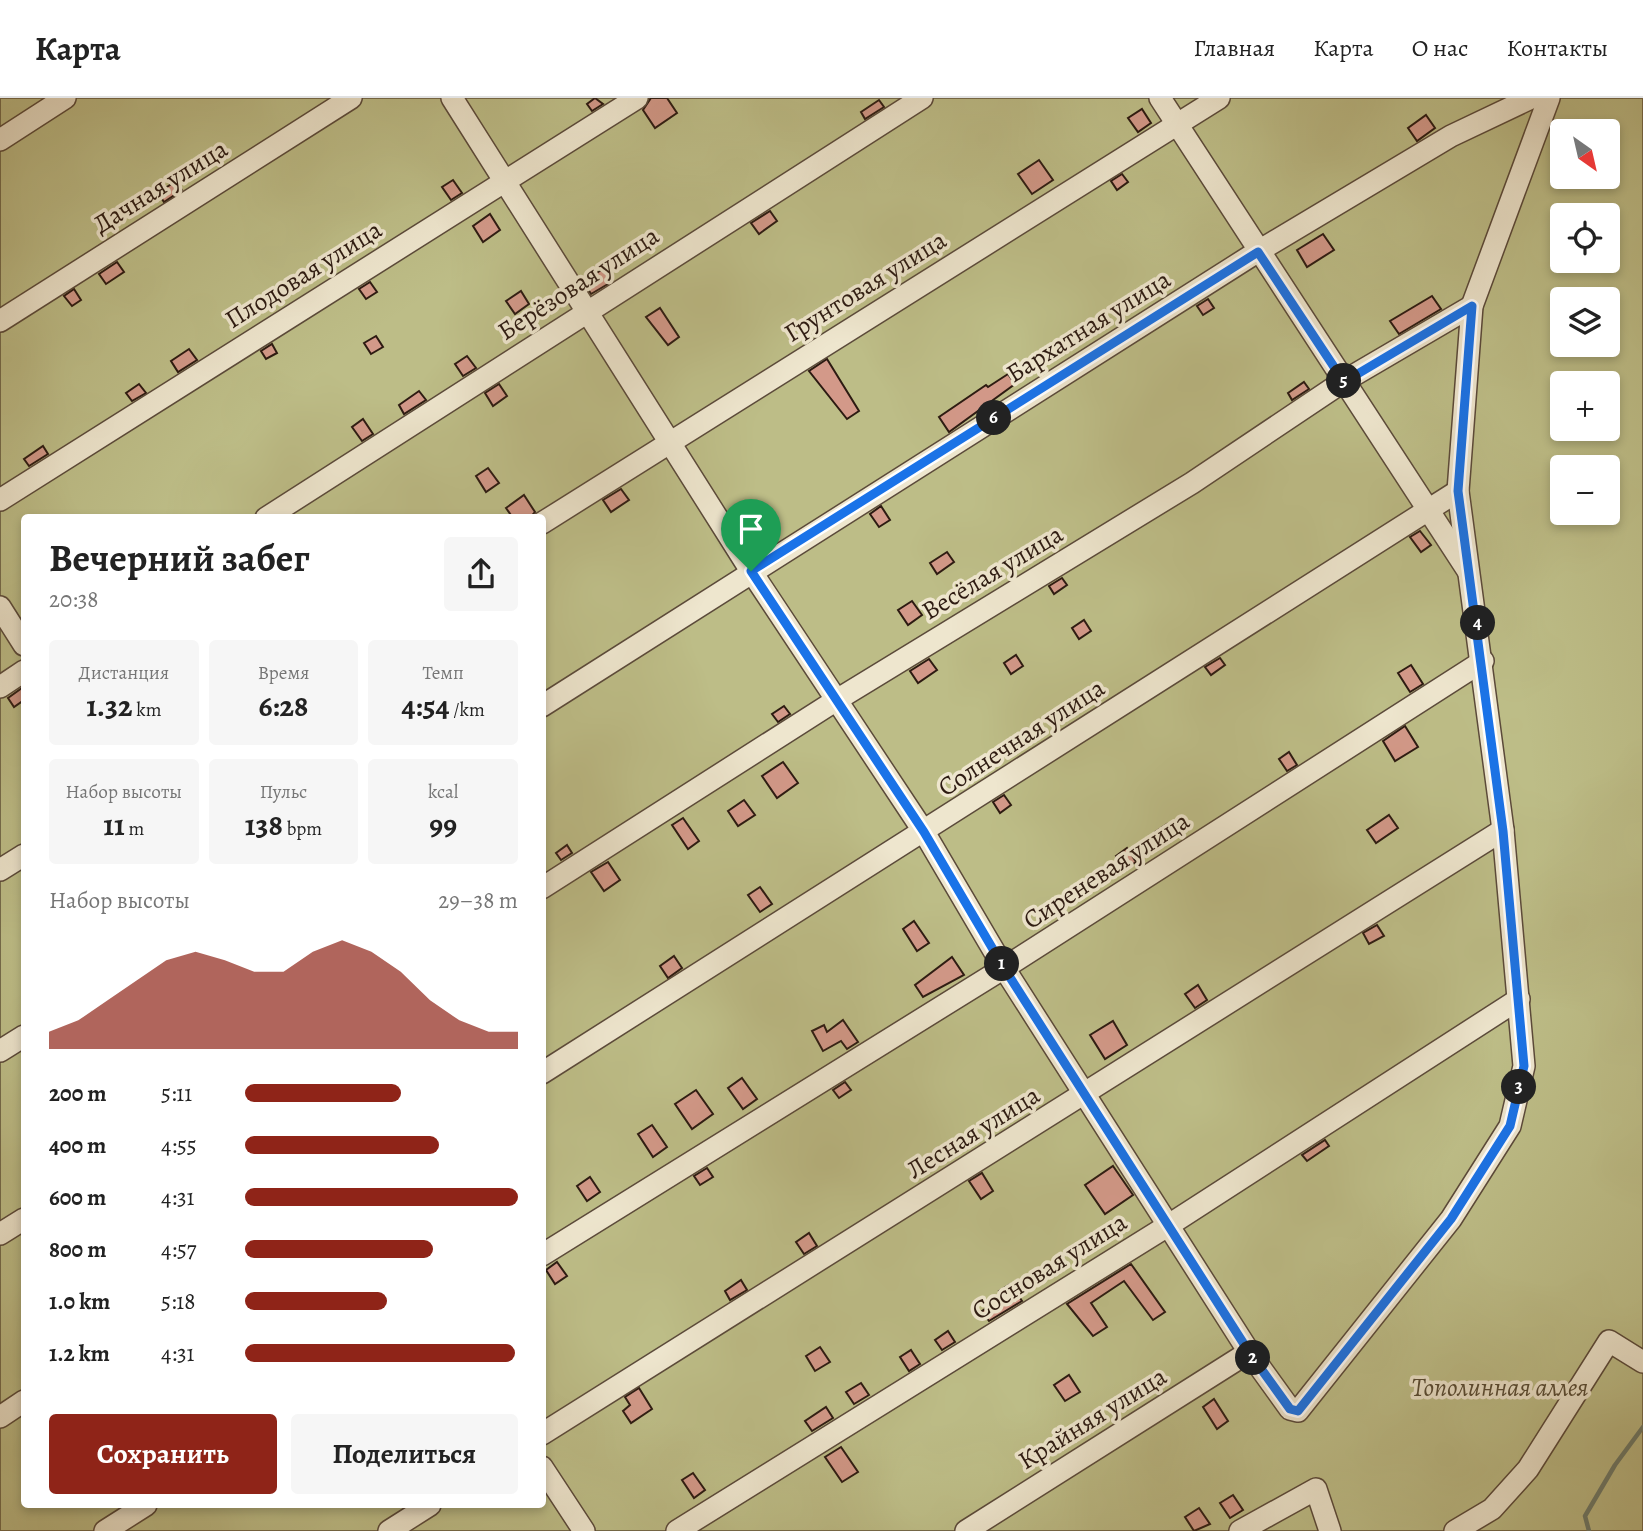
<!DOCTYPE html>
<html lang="ru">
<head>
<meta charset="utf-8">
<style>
  body { margin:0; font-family:Alegreya,serif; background:#f6f6f6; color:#222; height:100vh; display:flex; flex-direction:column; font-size:26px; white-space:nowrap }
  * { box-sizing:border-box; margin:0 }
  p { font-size:23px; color:#767676 }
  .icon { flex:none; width:38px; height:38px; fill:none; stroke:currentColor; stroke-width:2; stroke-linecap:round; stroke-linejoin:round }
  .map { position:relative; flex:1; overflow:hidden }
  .details { position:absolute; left:21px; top:416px; width:525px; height:994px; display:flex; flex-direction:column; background:#fff; border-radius:7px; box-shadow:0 4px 10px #0003 }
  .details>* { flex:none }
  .needle { width:46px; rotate:146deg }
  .controls { position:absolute; left:1550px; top:21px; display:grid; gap:14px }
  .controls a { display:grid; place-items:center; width:70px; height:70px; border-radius:7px; background:#fff; box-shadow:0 4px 10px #0003; font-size:35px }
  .pin { position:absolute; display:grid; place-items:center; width:60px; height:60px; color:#fff; margin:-72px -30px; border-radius:50% 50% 50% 0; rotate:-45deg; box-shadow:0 0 7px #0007 }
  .pin .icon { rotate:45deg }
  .km { position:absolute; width:35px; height:35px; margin:-18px; border-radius:50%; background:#222; color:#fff; font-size:19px; line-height:35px; text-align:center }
  .round { display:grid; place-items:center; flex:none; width:74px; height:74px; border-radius:7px; background:#f6f6f6 }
  .head { display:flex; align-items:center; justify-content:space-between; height:119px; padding:0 28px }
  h1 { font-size:38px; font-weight:700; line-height:52px }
  .metrics { display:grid; grid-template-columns:repeat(3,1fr); gap:10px; height:119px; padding:7px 28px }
  .metrics div { display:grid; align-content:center; border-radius:7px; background:#f6f6f6; text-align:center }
  .metrics b { font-size:30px; font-weight:700 }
  .metrics small { font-size:19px; font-weight:400 }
  .metrics p { font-size:19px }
  .chart { height:196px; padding:14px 28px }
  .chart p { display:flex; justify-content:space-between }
  .chart svg { width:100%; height:126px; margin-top:7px; fill:#8f2418; opacity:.7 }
  .action { display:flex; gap:14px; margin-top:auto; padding:14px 28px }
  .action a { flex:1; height:80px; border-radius:7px; background:#8f2418; color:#fff; font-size:28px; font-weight:700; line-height:80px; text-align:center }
  .action a+a { background:#f6f6f6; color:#222 }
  ul { padding:0 28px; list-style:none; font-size:23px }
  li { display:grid; grid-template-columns:112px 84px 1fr; align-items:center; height:52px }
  li i { height:18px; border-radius:9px; background:#8f2418 }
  header { display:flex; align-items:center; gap:42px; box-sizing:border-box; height:98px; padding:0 35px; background:#fff; border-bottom:2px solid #e0e0e0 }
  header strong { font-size:33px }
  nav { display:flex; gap:38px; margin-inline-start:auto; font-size:24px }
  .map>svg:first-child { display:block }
  .green { fill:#bdbd87; stroke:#756c4c; stroke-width:2; fill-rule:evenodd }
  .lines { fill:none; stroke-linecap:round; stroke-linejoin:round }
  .stream { stroke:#6d7b6b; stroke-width:4.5 }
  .building { fill:#d39989; stroke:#2d1b12; stroke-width:2 }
  .minor-casing { stroke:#5b4a3a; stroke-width:24 }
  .minor { stroke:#eee6ce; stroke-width:21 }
  .route-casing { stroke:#fff; stroke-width:14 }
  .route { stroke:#1a73e8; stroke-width:9 }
  .labels { text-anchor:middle; stroke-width:7; stroke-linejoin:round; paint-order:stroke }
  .street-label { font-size:26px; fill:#2d1b12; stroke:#eee6ce }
  .park-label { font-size:26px; font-style:italic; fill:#584c35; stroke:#eee6ce }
</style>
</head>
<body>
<header>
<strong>Карта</strong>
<nav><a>Главная</a><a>Карта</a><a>О нас</a><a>Контакты</a></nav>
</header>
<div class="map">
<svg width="1643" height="1433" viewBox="0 0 1643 1433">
  <rect width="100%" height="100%" fill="#e5d9b3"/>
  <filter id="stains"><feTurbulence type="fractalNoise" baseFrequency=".00286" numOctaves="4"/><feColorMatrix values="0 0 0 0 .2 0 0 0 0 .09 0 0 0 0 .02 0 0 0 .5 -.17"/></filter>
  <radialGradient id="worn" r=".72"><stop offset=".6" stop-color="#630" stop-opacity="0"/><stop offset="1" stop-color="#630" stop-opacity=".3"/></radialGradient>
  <path class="green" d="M0,0H1643V1433H0ZM1563,33H1608V79H1563ZM1563,117H1608V163H1563ZM1563,201H1608V247H1563ZM1563,285H1608V331H1563ZM1563,369H1608V415H1563ZM24,420H542V1407H24Z"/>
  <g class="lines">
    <polyline class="stream" points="1589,1433 1585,1418 1615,1367 1643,1329"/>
  </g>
  <g class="building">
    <polygon points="595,0 603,6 592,13 587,6"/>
    <polygon points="651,0 667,0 677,15 655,30 643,12"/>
    <polygon points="879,2 884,9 865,21 861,14"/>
    <polygon points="1142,11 1151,25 1138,34 1128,20"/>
    <polygon points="1426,17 1435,30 1417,43 1408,30"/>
    <polygon points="1039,62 1053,82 1032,96 1018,76"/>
    <polygon points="1122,76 1128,84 1117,92 1111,83"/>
    <polygon points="453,82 462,95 451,102 442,89"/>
    <polygon points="176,83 182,92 164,104 158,95"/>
    <polygon points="770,113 777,123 759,136 751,125"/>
    <polygon points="490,116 500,132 483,144 473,128"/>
    <polygon points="1323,136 1334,152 1307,169 1297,152"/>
    <polygon points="117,164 124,174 106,186 99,176"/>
    <polygon points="604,170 613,183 591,196 584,184"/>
    <polygon points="370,184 377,194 366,201 359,191"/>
    <polygon points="74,191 81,202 72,208 64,198"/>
    <polygon points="521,193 529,206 515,216 506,203"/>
    <polygon points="1432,198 1441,211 1399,236 1390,223"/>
    <polygon points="1208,201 1214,210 1203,217 1197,208"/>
    <polygon points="660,210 679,239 668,247 646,219"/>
    <polygon points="376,238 383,249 371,256 364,245"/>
    <polygon points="272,246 277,255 266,261 261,253"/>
    <polygon points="189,251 197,262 178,274 171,263"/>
    <polygon points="467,258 476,270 463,278 455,266"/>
    <polygon points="827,261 859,313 847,321 809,273"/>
    <polygon points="1008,276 1015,286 949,334 939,319 986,287 988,289"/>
    <polygon points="1304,284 1309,291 1292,302 1288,295"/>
    <polygon points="139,286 146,295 132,303 126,295"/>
    <polygon points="499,286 507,298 493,308 485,295"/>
    <polygon points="419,293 426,302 404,316 399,307"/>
    <polygon points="363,321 373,336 362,343 352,329"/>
    <polygon points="43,348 48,356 29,368 24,361"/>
    <polygon points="488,370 499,385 486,394 476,378"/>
    <polygon points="621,391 629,402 611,414 603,402"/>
    <polygon points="524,397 535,414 530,420 513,420 506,410"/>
    <polygon points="881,408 890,422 879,429 870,416"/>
    <polygon points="1420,433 1431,447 1421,454 1410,439"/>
    <polygon points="947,454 954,464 937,476 930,465"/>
    <polygon points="1062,480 1067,487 1054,496 1049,488"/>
    <polygon points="912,503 922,517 908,527 898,512"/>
    <polygon points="1084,522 1091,533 1079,541 1072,530"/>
    <polygon points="1016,557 1023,568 1011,576 1004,565"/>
    <polygon points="1220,560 1225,567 1211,577 1205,569"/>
    <polygon points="929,561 937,572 918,585 910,573"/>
    <polygon points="1411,567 1423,586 1410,594 1398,575"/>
    <polygon points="22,590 24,602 14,609 8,600"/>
    <polygon points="784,608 790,616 778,624 772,616"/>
    <polygon points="1405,628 1418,649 1395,663 1383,643"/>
    <polygon points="1289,654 1297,667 1287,673 1279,661"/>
    <polygon points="783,664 798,685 777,700 762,678"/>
    <polygon points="1004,697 1011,707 1000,715 993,704"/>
    <polygon points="744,702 755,717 738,728 728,713"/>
    <polygon points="1389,717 1398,730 1376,745 1367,732"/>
    <polygon points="683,720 699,743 688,751 672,727"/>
    <polygon points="1167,726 1175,739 1163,747 1155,734"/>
    <polygon points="567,747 572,755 561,762 556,755"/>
    <polygon points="1127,750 1136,764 1125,771 1116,758"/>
    <polygon points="608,764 620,782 604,793 591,774"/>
    <polygon points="760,789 772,806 760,814 748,797"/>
    <polygon points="914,823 929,845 917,853 903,831"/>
    <polygon points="1377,827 1384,838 1369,846 1363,835"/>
    <polygon points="674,858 682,870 668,880 660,868"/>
    <polygon points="952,859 964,877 923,899 915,887"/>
    <polygon points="1198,887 1207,902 1195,910 1185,896"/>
    <polygon points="843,922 858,944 847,951 841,943 823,953 812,933 824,927 827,934"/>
    <polygon points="1113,923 1127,947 1105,961 1090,937"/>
    <polygon points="742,980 757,1001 743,1011 728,990"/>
    <polygon points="845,984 851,992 839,1000 833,992"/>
    <polygon points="696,992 713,1016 692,1031 675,1006"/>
    <polygon points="652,1027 667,1049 653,1059 638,1036"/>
    <polygon points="1325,1042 1329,1048 1307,1063 1302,1057"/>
    <polygon points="1113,1068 1133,1097 1105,1116 1085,1087"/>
    <polygon points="707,1070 713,1079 700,1087 694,1078"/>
    <polygon points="982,1075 993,1093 981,1101 969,1083"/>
    <polygon points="590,1079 600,1094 587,1103 577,1088"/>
    <polygon points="809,1135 817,1148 804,1156 796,1144"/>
    <polygon points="557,1164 567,1178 555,1186 546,1172"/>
    <polygon points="1131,1166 1165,1214 1153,1222 1124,1183 1091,1205 1107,1229 1093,1238 1067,1206"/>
    <polygon points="741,1182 747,1192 730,1202 725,1193"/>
    <polygon points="1010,1186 1022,1203 989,1223 982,1213 998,1202 1002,1198 999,1193"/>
    <polygon points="948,1233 955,1244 942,1252 935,1242"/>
    <polygon points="820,1249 830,1264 815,1273 806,1258"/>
    <polygon points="911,1252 920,1266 909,1273 900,1259"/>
    <polygon points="1069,1277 1080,1294 1065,1303 1054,1287"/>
    <polygon points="861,1285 869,1297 854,1306 846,1294"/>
    <polygon points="639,1290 652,1311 631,1325 623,1313 630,1307 625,1299"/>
    <polygon points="1214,1301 1228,1323 1217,1331 1203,1309"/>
    <polygon points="826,1309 833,1320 812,1333 805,1323"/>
    <polygon points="841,1349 858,1374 842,1384 825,1359"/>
    <polygon points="693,1375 705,1392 694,1400 682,1382"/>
    <polygon points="1233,1397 1243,1412 1230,1420 1220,1405"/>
    <polygon points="1199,1410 1210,1426 1194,1433 1185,1419"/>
  </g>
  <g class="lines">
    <defs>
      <g id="minor">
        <polyline points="452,0 751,473 924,734 1004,870 1249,1254 1290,1311 1298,1313 1451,1121 1510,1028 1524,968 1503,732 1458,393 1472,208 1549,0"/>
        <polyline points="1160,0 1468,473"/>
        <polyline points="0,42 65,0"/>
        <polyline points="0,223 351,0"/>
        <polyline points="0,402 637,0"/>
        <polyline points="266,420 922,0"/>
        <polyline points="542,425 1219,0"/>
        <polyline points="0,509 24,547"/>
        <polyline points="0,589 24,573"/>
        <polyline points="542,608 1257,154 1451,38 1531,0"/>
        <polyline points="0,772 24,757"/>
        <polyline points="542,790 835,603 1192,385 1344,283 1472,208"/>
        <polyline points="0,953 24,938"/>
        <polyline points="542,975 1458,393"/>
        <polyline points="0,1136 24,1121"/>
        <polyline points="542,1157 1004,870 1483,563"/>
        <polyline points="0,1319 24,1303"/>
        <polyline points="542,1336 1503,732"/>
        <polyline points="542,1369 584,1433"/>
        <polyline points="105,1433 146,1407"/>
        <polyline points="389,1433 430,1407"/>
        <polyline points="677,1433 1169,1127 1519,901"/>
        <polyline points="966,1433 1249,1254"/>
        <polyline points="1240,1433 1316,1391 1330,1433"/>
        <polyline points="1455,1433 1492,1411 1528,1371 1609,1243 1643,1264"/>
      </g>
    </defs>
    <use href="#minor" class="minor-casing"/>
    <use href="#minor" class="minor"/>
  </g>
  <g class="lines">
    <defs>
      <polygon id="route" points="1258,154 1344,284 1472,208 1458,393 1503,733 1524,968 1510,1028 1451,1121 1298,1313 1290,1311 1249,1254 1004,870 924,734 751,473"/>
    </defs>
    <use href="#route" class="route-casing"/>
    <use href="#route" class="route"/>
  </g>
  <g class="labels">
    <g class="street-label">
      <text transform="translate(160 88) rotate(-32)" y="9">Дачная улица</text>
      <text transform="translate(303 176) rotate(-32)" y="9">Плодовая улица</text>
      <text transform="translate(578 185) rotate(-33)" y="9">Берёзовая улица</text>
      <text transform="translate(865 188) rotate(-32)" y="9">Грунтовая улица</text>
      <text transform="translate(1088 228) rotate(-32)" y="9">Бархатная улица</text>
      <text transform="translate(992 474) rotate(-31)" y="9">Весёлая улица</text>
      <text transform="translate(1021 639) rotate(-33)" y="9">Солнечная улица</text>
      <text transform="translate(1106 772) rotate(-33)" y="9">Сиреневая улица</text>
      <text transform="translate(973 1034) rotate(-32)" y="9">Лесная улица</text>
      <text transform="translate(1049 1168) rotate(-32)" y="9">Сосновая улица</text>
      <text transform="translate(1092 1320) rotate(-32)" y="9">Крайняя улица</text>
    </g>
    <g class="park-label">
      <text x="1500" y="1298">Тополинная аллея</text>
    </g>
  </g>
  <rect width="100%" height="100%" filter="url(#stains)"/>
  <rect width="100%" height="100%" fill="url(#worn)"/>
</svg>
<div class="controls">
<a><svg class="needle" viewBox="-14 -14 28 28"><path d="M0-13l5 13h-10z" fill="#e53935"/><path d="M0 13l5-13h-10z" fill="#767676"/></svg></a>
<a><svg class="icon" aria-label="locate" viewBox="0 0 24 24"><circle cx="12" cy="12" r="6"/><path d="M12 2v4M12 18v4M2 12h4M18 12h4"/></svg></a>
<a><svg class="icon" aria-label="layers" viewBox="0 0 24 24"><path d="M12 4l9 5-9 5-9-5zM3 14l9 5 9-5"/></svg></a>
<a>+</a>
<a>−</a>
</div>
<div class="pin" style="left:751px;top:473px;background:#1e9e55"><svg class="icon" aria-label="arrive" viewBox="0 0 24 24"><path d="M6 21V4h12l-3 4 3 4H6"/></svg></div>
<b class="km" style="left:1002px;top:866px">1</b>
<b class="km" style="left:1253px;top:1260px">2</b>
<b class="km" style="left:1519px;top:989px">3</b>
<b class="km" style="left:1478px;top:525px">4</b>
<b class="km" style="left:1344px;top:283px">5</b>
<b class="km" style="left:994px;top:320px">6</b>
<section class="details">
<div class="head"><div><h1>Вечерний забег</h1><p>20:38</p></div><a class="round"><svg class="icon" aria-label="share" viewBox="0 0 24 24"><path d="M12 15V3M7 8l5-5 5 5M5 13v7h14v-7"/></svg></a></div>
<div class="metrics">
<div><p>Дистанция</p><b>1.32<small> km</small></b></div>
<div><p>Время</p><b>6:28</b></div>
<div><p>Темп</p><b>4:54<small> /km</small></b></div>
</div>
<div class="metrics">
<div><p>Набор высоты</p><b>11<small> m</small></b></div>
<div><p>Пульс</p><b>138<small> bpm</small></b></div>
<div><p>kcal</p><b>99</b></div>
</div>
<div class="chart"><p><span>Набор высоты</span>29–38 m</p>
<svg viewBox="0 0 160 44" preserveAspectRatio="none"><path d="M0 44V38L10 34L20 27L30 20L40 13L50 10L60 13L70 17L80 17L90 10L100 6L110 10L120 17L130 27L140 34L150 38L160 38V44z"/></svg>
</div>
<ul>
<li><b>200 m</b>5:11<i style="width:57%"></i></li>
<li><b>400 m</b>4:55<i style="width:71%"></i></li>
<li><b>600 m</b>4:31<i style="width:100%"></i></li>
<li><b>800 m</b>4:57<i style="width:69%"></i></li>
<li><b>1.0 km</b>5:18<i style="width:52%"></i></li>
<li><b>1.2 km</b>4:31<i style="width:99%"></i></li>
</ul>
<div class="action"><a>Сохранить</a><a>Поделиться</a></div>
</section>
</div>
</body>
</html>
